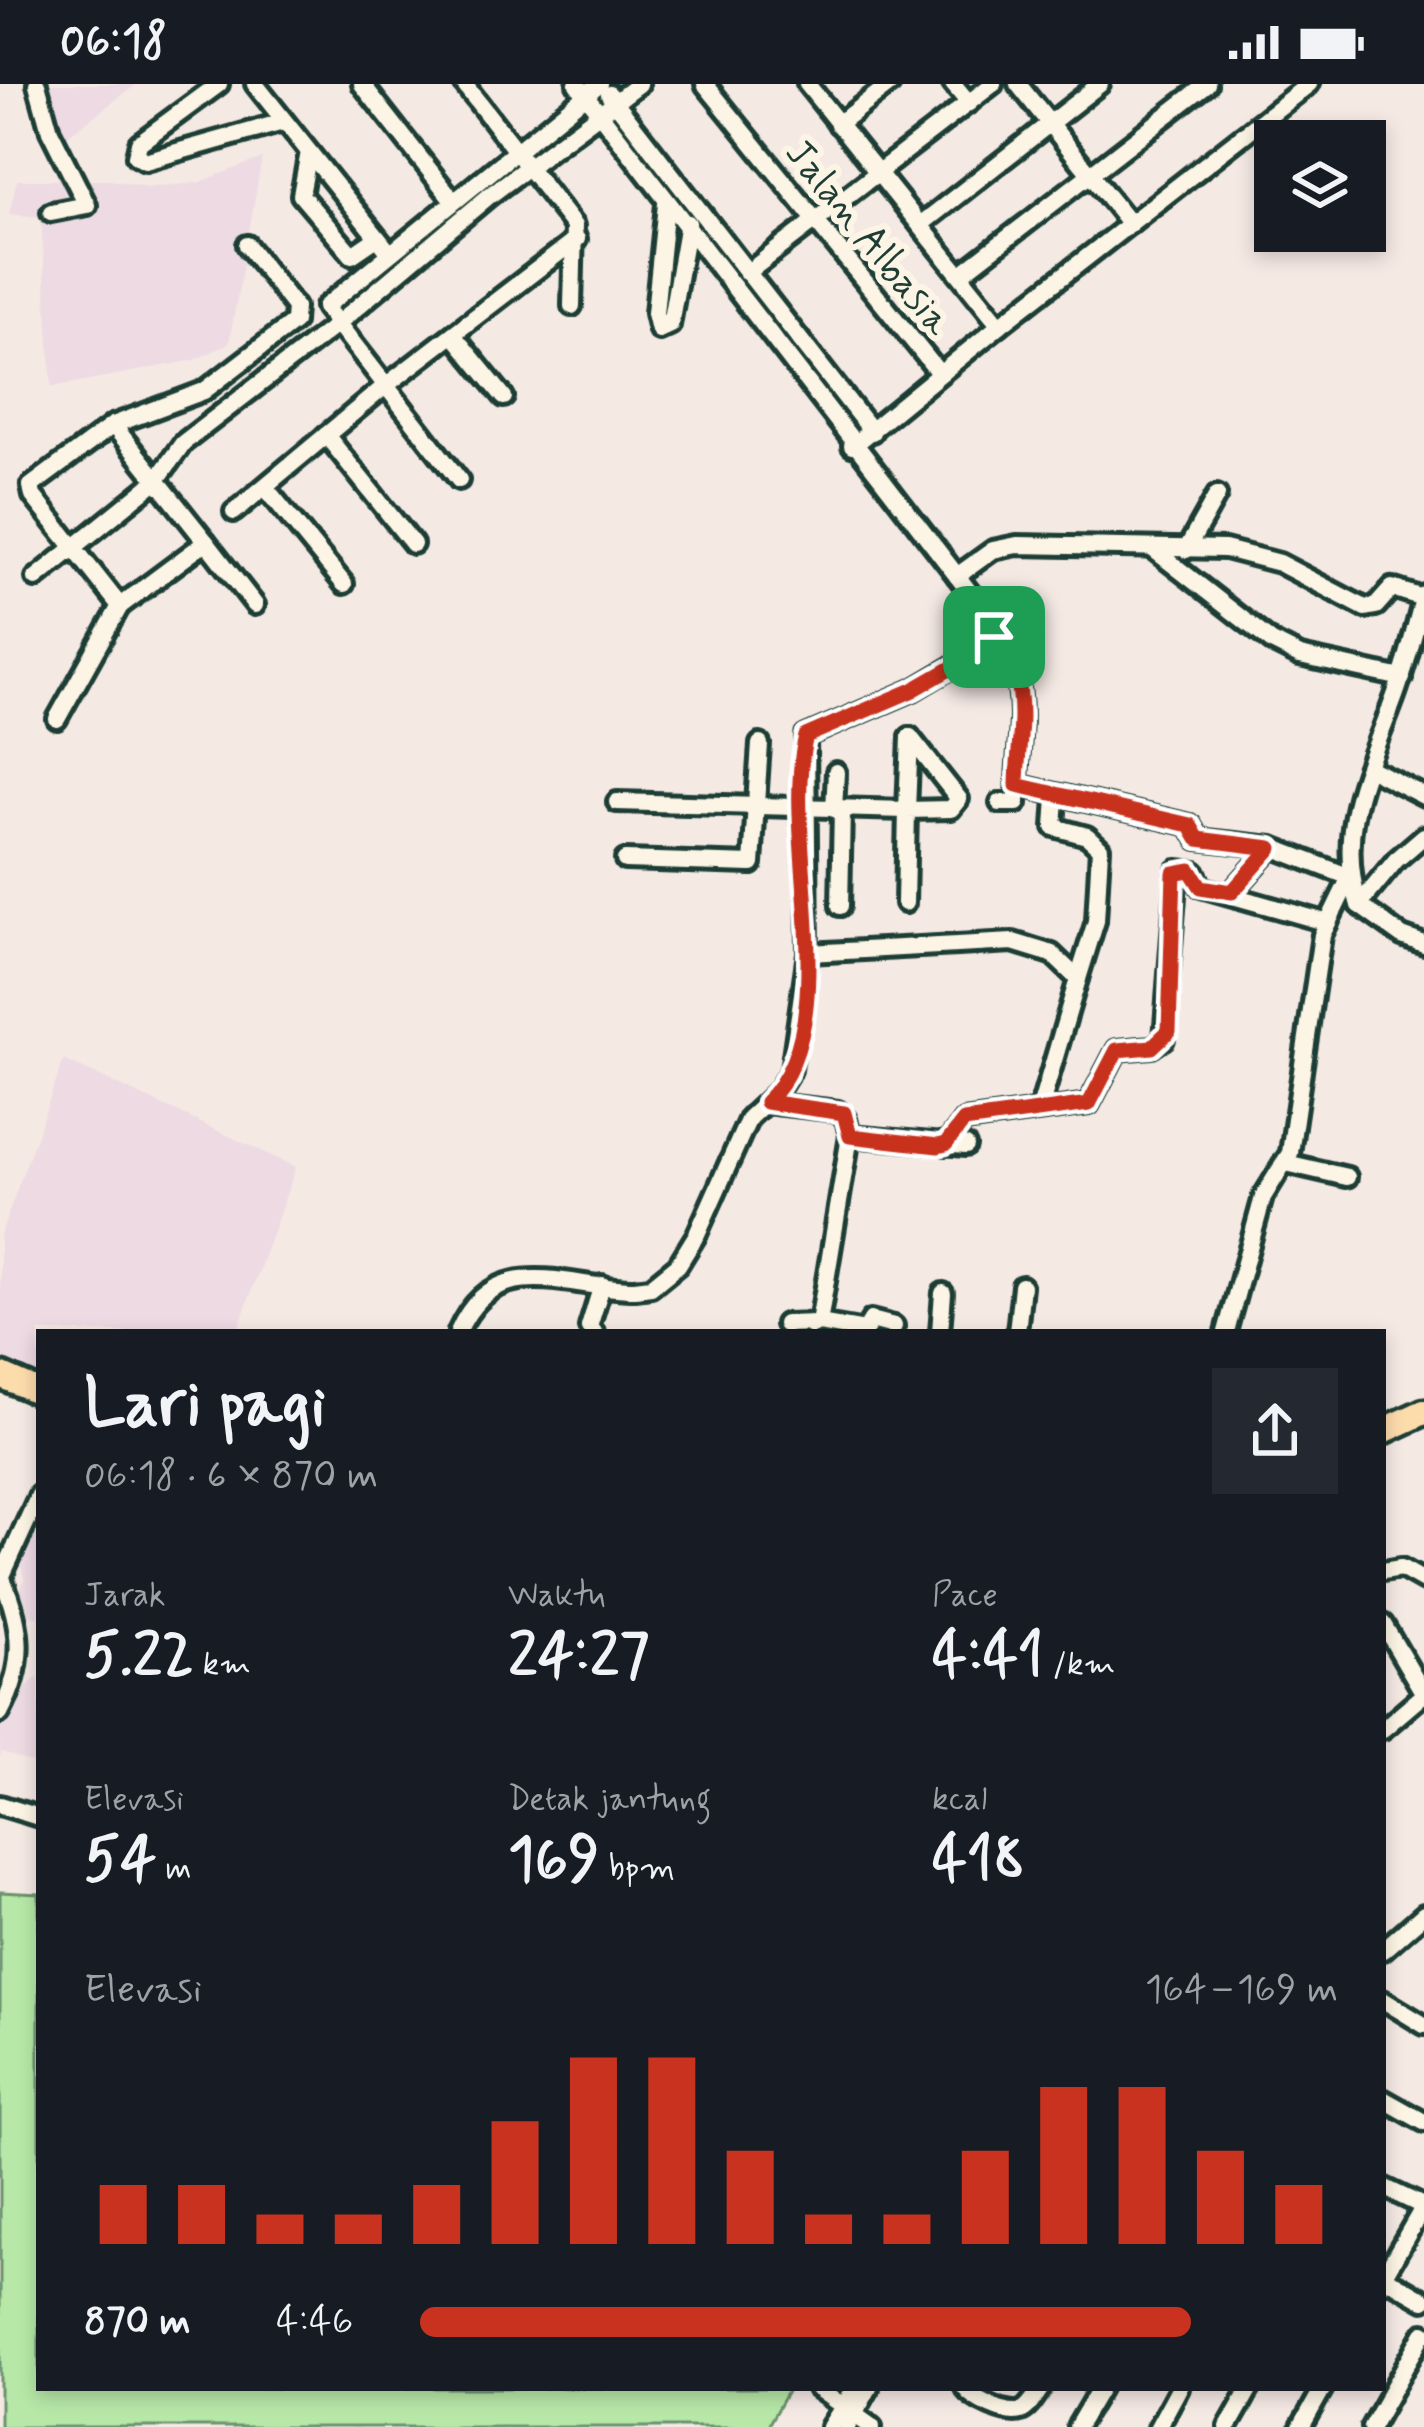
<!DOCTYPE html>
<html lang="id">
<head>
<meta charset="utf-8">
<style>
  body { margin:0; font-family:Mynerve,sans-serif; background:#242831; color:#f1f3f6; height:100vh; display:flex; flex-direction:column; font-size:45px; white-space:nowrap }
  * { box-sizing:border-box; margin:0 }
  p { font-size:39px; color:#9ea1a6 }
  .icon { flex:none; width:66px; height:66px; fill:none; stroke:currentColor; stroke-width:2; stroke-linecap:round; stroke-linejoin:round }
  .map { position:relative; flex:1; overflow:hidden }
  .panel { position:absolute; left:36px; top:1245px; width:1350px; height:1062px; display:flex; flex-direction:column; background:#171b24; border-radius:0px; box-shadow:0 6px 18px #0003 }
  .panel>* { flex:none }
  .fabs { position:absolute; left:1254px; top:36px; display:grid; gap:24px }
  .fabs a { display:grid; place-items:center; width:132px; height:132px; border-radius:0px; background:#171b24; box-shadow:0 6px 18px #0003; font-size:60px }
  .pin { position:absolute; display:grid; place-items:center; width:102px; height:102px; color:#fff; margin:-51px; border-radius:24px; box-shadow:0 6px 18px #0006 }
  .round { display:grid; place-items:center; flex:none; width:126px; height:126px; border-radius:0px; background:#242831 }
  .summary { display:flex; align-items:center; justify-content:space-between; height:204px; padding:0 48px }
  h1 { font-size:66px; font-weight:800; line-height:90px }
  .stats { display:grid; grid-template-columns:repeat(3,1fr); gap:18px; height:204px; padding:12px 48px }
  .stats div { display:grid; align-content:center }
  .stats b { font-size:60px; font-weight:800 }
  .stats small { font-size:33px; font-weight:400 }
  .stats p { font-size:33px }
  .chart { height:336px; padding:24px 48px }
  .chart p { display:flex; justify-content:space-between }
  .chart svg { width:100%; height:216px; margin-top:12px; stroke:#c8321e; stroke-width:6 }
  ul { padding:0 48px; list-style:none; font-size:39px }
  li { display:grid; grid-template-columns:192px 144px 1fr; align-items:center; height:90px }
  li i { height:30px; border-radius:15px; background:#c8321e }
  .status { display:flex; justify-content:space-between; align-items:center; height:84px; padding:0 60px; background:#171b24; direction:ltr }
  .status svg { height:33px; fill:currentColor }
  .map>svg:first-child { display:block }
  .built { fill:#eddae3 }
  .green { fill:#b7e8a8; stroke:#6b926e; stroke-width:3 }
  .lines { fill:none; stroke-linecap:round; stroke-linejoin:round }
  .river { stroke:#8bd6eb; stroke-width:24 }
  .minor-casing { stroke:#1f3d34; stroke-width:26 }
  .primary-casing { stroke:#1f3d34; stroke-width:33 }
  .minor { stroke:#fcf5e5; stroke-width:16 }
  .primary { stroke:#fddcac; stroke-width:24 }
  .route-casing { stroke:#fff; stroke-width:24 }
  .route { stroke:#c8321e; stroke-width:15 }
  .labels { text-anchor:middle; stroke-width:12; stroke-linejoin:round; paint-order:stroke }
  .street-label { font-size:39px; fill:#1f3d34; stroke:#fcf5e5 }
</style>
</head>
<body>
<div class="status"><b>06:18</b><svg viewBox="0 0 49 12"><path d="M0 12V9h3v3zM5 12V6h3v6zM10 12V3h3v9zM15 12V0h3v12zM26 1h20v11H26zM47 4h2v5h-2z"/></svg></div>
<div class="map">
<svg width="1424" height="2343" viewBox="0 0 1424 2343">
  <rect width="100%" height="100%" fill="#f5e9e4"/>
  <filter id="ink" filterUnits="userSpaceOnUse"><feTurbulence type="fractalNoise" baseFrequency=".00833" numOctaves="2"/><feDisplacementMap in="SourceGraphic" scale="24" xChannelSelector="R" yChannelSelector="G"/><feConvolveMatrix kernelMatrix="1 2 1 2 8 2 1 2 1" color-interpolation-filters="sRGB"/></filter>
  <g filter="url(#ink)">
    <g class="built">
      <polygon points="47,0 137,0 66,53 49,26"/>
      <polygon points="262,74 229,259 195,276 52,303 41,133 9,130 17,96 110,96 148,103 198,99"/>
      <polygon points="64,976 296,1083 237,1248 39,1248 39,1300 0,1284 0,1152"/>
      <polygon points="39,1448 39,1535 15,1522 24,1495 19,1472"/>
      <polygon points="0,1590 27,1602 39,1592 39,1682 2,1668 0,1673"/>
    </g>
    <polygon class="green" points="0,1808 39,1810 39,2304 789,2304 767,2343 0,2343"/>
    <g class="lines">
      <polyline class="river" points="382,187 621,0"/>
      <defs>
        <g id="minor">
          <polyline points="37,0 50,47 87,121 51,128"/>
          <polyline points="219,0 139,59 136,72 145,77 283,38"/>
          <polyline points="255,0 389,168"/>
          <polyline points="362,0 452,115"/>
          <polyline points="464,0 574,142 572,222"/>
          <polyline points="705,0 939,289"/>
          <polyline points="807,0 1000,241 1309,0"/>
          <polyline points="953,0 969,19"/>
          <polyline points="1018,0 1130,140"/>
          <polyline points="609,10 872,348"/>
          <polyline points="838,40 890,0"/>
          <polyline points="309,68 301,111 352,171 377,154"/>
          <polyline points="666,120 655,229 659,246 670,241 688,139"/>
          <polyline points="920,141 1100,0"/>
          <polyline points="747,189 993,0"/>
          <polyline points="961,190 1207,0"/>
          <polyline points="454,252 504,313"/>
          <polyline points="113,341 206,458 120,522"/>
          <polyline points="326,351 413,460"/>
          <polyline points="852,362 1000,241"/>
          <polyline points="459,396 325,223 599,0"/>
          <polyline points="265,403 344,500"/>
          <polyline points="234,428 384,303 577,155"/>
          <polyline points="206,458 255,521"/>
          <polyline points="1153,465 1272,558 1300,572 1402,594"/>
          <polyline points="1186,466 1217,411"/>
          <polyline points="957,492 993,466 1017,461 1225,465 1279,479 1365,524 1376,522 1392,504 1423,514"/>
          <polyline points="36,494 156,397 183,359 336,241 489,112 639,0"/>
          <path d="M1424,511C1415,545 1407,579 1395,612C1369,684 1334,744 1359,821L1402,852L1424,860"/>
          <path d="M994,553C1034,598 1018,646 1017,701L1190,741L1198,755L1272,763L1350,793"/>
          <polyline points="57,635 120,522 33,412 31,402 113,341 204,307 294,238 295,223 247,161"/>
          <polyline points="1369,684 1424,712"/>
          <polyline points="1056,713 1054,743 1087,752 1100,764 1096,837 1078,895"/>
          <polyline points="617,718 907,726 910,653"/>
          <polyline points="1000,719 1017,719 1017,701"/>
          <polyline points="834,725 836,688"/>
          <polyline points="625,776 752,780 760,660"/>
          <polyline points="1232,808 1272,763"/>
          <polyline points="905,819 907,726 951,725 959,715 910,653"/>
          <polyline points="1359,821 1396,776 1424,752"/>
          <polyline points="840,822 842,725"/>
          <polyline points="808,869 1013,858 1052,870 1078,895 1040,1024"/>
          <polyline points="766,1019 838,1027 846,1035 850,1052 819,1239 785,1240"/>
          <polyline points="850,1052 966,1062"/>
          <polyline points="946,1061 964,1037 1089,1020 1117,966 1152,963 1164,955 1177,786 1195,788 1201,803 1325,838"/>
          <polyline points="1286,1079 1347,1093"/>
          <polyline points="812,1242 819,1239 865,1247 871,1236 894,1242"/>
          <path d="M458,1248C495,1164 567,1205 635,1205L651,1203L678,1181L697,1150L749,1034L778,1007L791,986L808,869L806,652L913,606L983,565L994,553L988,532L577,0"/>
          <polyline points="594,1248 589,1243 602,1201"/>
          <polyline points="940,1248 943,1209"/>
          <polyline points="1017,1248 1022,1202"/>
          <polyline points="1226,1248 1263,1113 1290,1069 1322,851 1350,793"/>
          <polyline points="1383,1487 1401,1484 1424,1497"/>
          <polyline points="0,1496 39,1411"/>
          <polyline points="1383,1540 1424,1610 1383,1645"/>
          <path d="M0,1629C26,1580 23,1544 2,1494"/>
          <polyline points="0,1721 39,1733"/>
          <polyline points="1383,1866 1424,1830"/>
          <polyline points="1383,1916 1424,1941"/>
          <polyline points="1383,2015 1424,2038"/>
          <polyline points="1383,2103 1423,2122"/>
          <polyline points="1383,2193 1424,2122"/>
          <polyline points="1383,2199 1386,2194 1424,2216"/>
          <polyline points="817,2304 872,2343"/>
          <path d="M965,2304C973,2315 1006,2332 1021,2327C1029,2324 1036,2311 1041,2304"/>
          <polyline points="830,2343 855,2304"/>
          <polyline points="847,2343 869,2304"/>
          <polyline points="1077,2343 1100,2304"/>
          <polyline points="1158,2343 1179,2304"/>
          <polyline points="1228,2343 1250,2304"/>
          <polyline points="1301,2343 1323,2304"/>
          <polyline points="1371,2343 1424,2249"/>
        </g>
        <g id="primary">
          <polyline points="0,1291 39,1308"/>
          <polyline points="1383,1347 1424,1328"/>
        </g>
      </defs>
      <use href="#minor" class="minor-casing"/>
      <use href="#primary" class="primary-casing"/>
      <use href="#minor" class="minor"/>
      <use href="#primary" class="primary"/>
    </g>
  </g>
  <g class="lines" filter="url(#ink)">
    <defs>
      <path id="route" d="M994,553C1034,598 1018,646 1017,701L1190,741L1198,755L1271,764L1232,808L1201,803L1190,786L1174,789L1169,947L1152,963L1117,966L1089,1020L964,1037L946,1060L938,1062L850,1052L844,1029L766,1018C848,942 780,749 806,652L913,606L983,566Z"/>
    </defs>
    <use href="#route" class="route-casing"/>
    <use href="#route" class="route"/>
  </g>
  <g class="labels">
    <g class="street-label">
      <text transform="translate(870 152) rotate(51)" y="14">Jalan Albasia</text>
    </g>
  </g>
</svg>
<div class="fabs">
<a><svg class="icon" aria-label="layers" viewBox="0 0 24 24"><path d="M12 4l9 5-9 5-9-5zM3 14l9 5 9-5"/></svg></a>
</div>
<div class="pin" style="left:994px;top:553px;background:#1e9e55"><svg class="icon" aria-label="arrive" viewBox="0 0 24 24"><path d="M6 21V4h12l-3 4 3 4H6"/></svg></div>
<section class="panel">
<div class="summary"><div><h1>Lari pagi</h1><p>06:18 · 6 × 870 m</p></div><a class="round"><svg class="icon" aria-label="share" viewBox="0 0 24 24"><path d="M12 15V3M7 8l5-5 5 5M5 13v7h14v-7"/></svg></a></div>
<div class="stats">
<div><p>Jarak</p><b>5.22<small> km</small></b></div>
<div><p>Waktu</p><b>24:27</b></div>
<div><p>Pace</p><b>4:41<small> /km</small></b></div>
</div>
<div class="stats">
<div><p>Elevasi</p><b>54<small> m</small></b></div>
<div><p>Detak jantung</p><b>169<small> bpm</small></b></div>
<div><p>kcal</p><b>418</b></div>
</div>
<div class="chart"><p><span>Elevasi</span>164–169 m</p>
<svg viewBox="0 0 160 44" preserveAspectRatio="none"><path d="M5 44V32M15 44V32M25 44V38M35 44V38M45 44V32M55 44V19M65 44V6M75 44V6M85 44V25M95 44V38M105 44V38M115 44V25M125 44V12M135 44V12M145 44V25M155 44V32"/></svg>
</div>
<ul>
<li><b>870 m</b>4:46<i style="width:84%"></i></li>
</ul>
</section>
</div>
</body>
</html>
